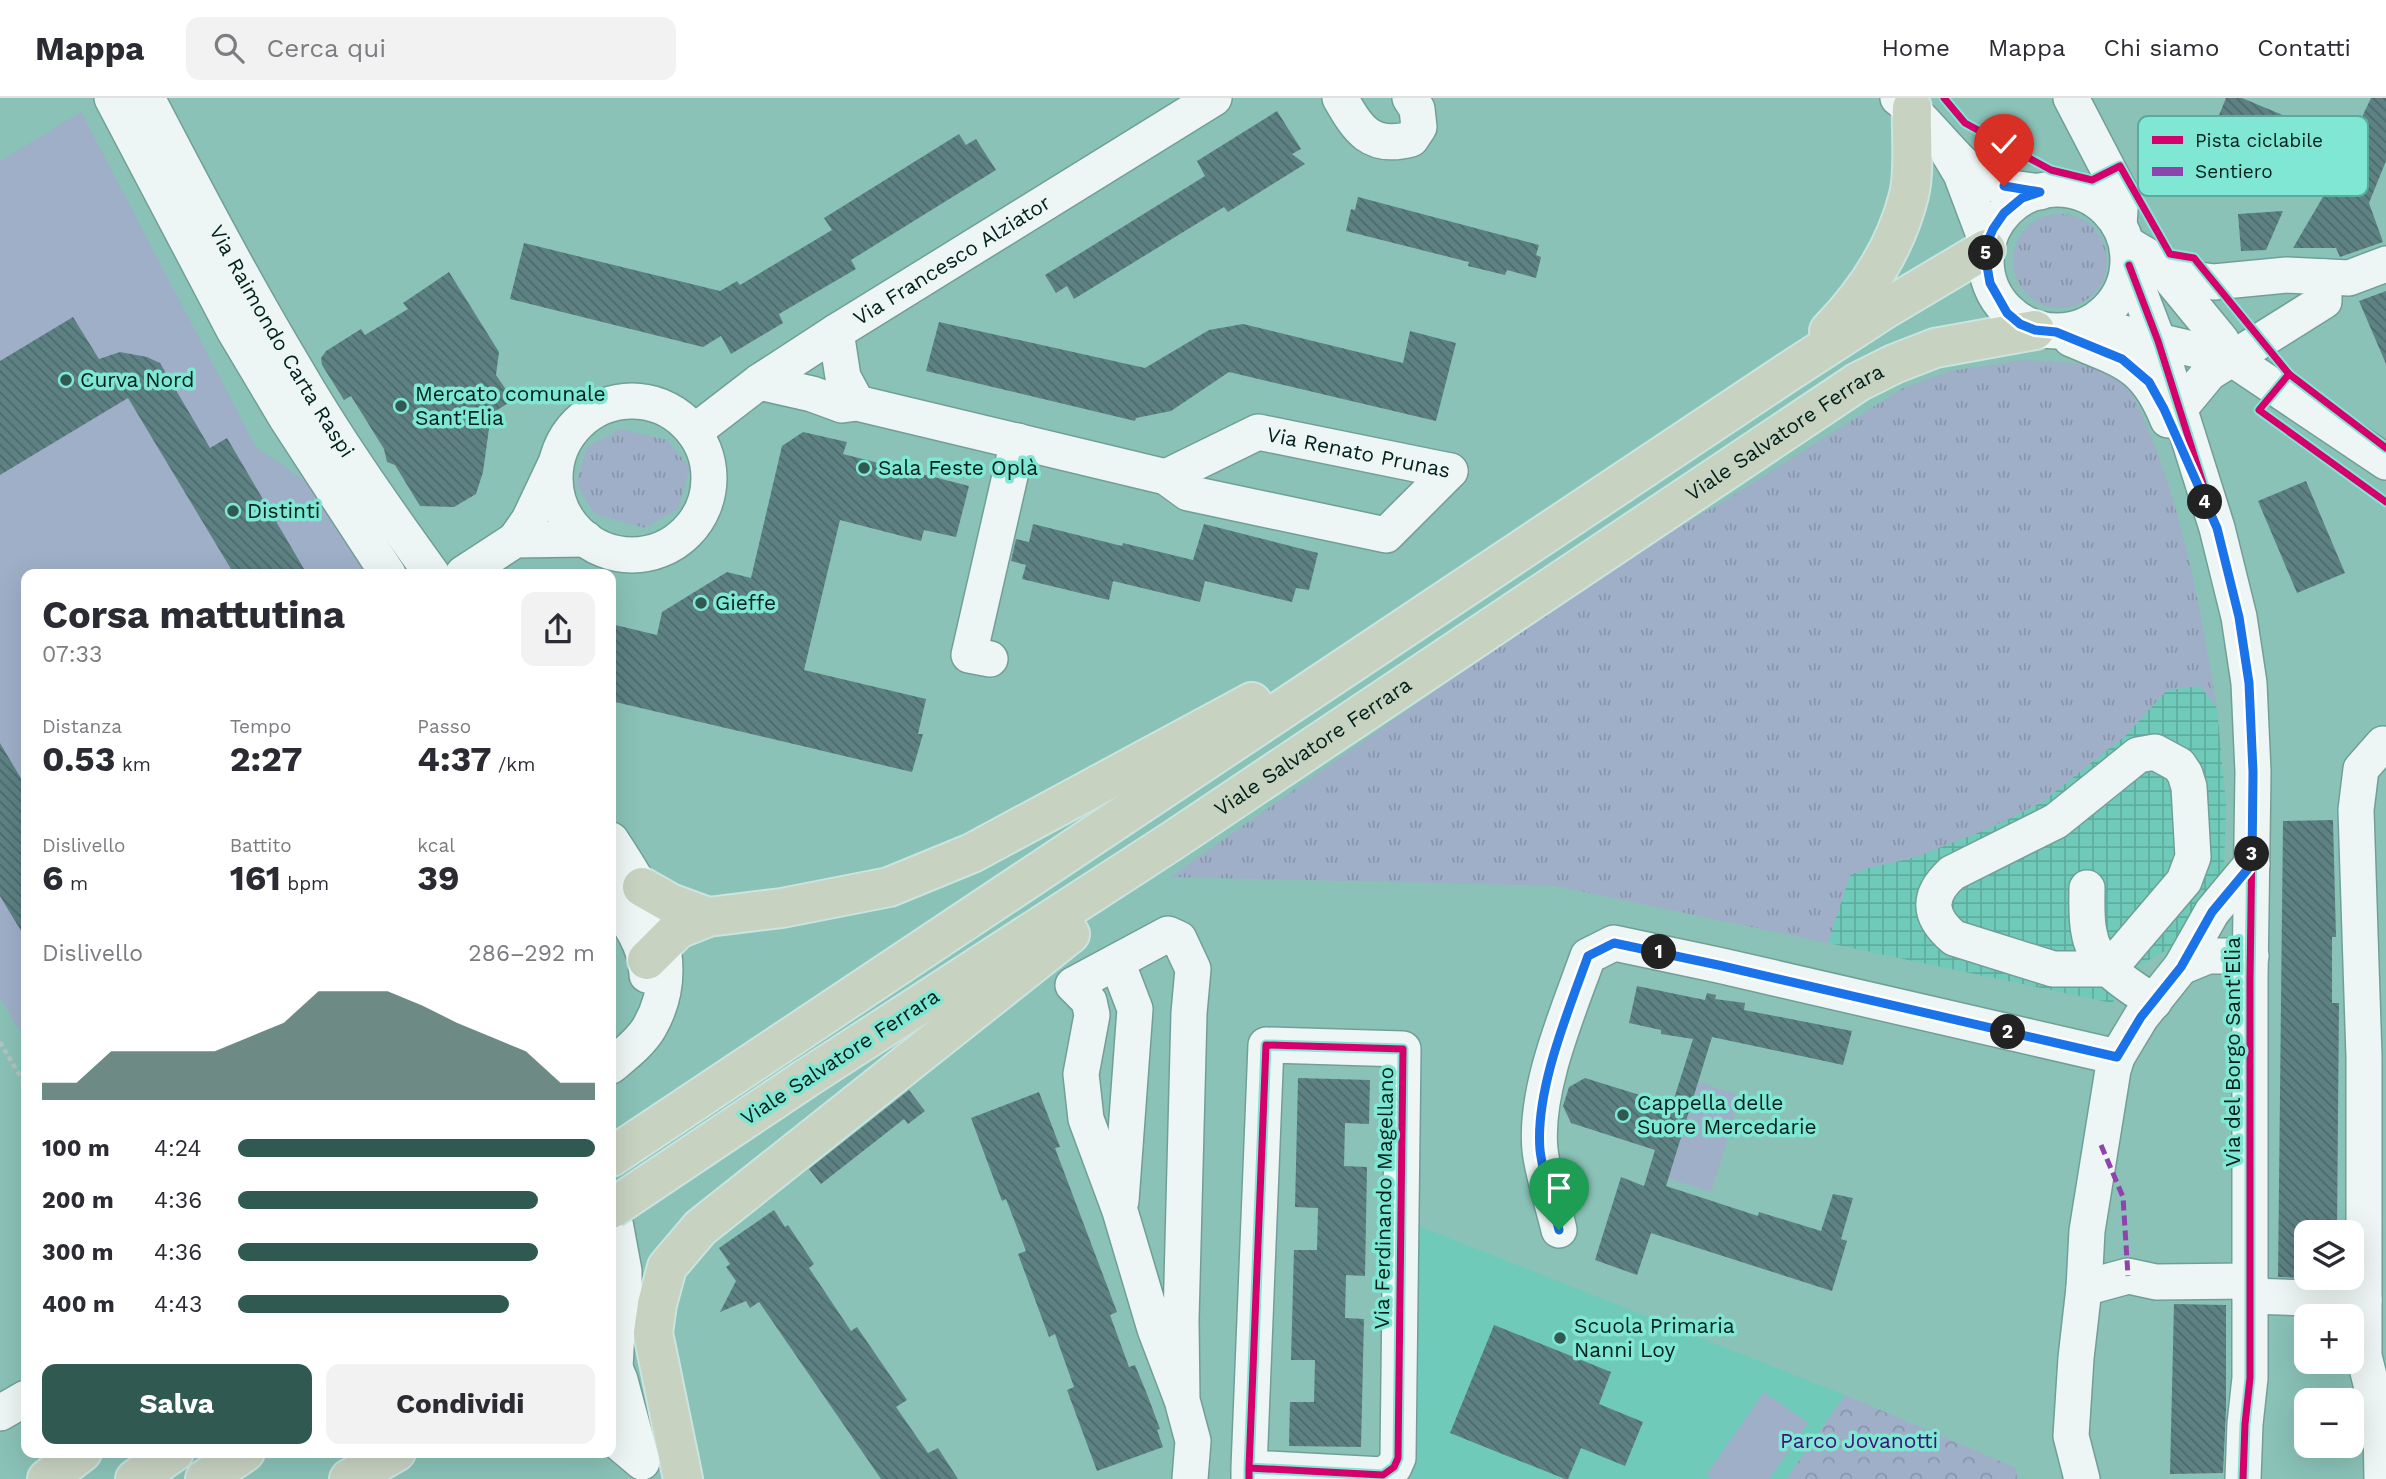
<!DOCTYPE html>
<html lang="it">
<head>
<meta charset="utf-8">
<style>
  body { margin:0; font-family:"Work Sans",sans-serif; background:#f2f2f3; color:#2b2b33; height:100vh; display:flex; flex-direction:column; font-size:26px; white-space:nowrap }
  * { box-sizing:border-box; margin:0 }
  p { font-size:23px; color:#7c7c81 }
  .icon { flex:none; width:38px; height:38px; fill:none; stroke:currentColor; stroke-width:2; stroke-linecap:round; stroke-linejoin:round }
  .map { position:relative; flex:1; overflow:hidden }
  .panel { position:absolute; left:21px; top:471px; width:595px; height:889px; display:flex; flex-direction:column; background:#fff; border-radius:14px; box-shadow:0 7px 28px #0002 }
  .panel>* { flex:none }
  .fabs { position:absolute; left:2294px; top:1122px; display:grid; gap:14px }
  .fabs a { display:grid; place-items:center; width:70px; height:70px; border-radius:14px; background:#fff; box-shadow:0 7px 28px #0002; font-size:35px }
  .pin { position:absolute; display:grid; place-items:center; width:60px; height:60px; color:#fff; margin:-72px -30px; border-radius:50% 50% 50% 0; rotate:-45deg; box-shadow:0 0 7px #0007 }
  .pin .icon { rotate:45deg }
  .km { position:absolute; width:35px; height:35px; margin:-18px; border-radius:50%; background:#222; color:#fff; font-size:19px; line-height:35px; text-align:center }
  .round { display:grid; place-items:center; flex:none; width:74px; height:74px; border-radius:14px; background:#f2f2f3 }
  .overview { display:flex; align-items:center; justify-content:space-between; height:119px; padding:0 21px }
  h1 { font-size:38px; font-weight:700; line-height:52px }
  .figures { display:grid; grid-template-columns:repeat(3,1fr); gap:10px; height:119px; padding:7px 21px }
  .figures div { display:grid; align-content:center }
  .figures b { font-size:35px; font-weight:700 }
  .figures small { font-size:19px; font-weight:400 }
  .figures p { font-size:19px }
  .chart { height:196px; padding:14px 21px }
  .chart p { display:flex; justify-content:space-between }
  .chart svg { width:100%; height:126px; margin-top:7px; fill:#305952; opacity:.7 }
  .button { display:flex; gap:14px; margin-top:auto; padding:14px 21px }
  .button a { flex:1; height:80px; border-radius:14px; background:#305952; color:#fff; font-size:28px; font-weight:700; line-height:80px; text-align:center }
  .button a+a { background:#f2f2f3; color:#2b2b33 }
  ul { padding:0 21px; list-style:none; font-size:23px }
  li { display:grid; grid-template-columns:112px 84px 1fr; align-items:center; height:52px }
  li i { height:18px; border-radius:9px; background:#305952 }
  header { display:flex; align-items:center; gap:42px; box-sizing:border-box; height:98px; padding:0 35px; background:#fff; border-bottom:2px solid #e1e1e2 }
  header strong { font-size:33px }
  nav { display:flex; gap:38px; margin-inline-start:auto; font-size:24px }
  .search { width:490px; height:63px; background:#f2f2f3; display:flex; align-items:center; gap:18px; box-sizing:border-box; padding:0 24px; border-radius:14px; color:#7c7c81; font-size:26px }
  .map>svg:first-child { display:block }
  .built { fill:#70cab9 }
  .industrial { fill:url(#industrial-grid) }
  .grass { fill:url(#grass-tufts) }
  .park { fill:url(#park-crowns) }
  .garden { fill:#9fafc8 }
  .building { fill:url(#building-back-hatch) }
  .lines { fill:none; stroke-linecap:round; stroke-linejoin:round }
  .minor-casing { stroke:#719f97; stroke-width:38 }
  .highway-casing { stroke:#cae4df; stroke-width:42 }
  .path { stroke:#b2c3c0; stroke-width:4.5; stroke-dasharray:5 3.5; stroke-linecap:butt }
  .minor { stroke:#edf6f4; stroke-width:35 }
  .highway { stroke:#c7d2c1; stroke-width:38 }
  .highway-bridge-casing { stroke:#cae4df; stroke-width:42; stroke-linecap:butt }
  .highway-bridge { stroke:#c7d2c1; stroke-width:38 }
  .quiet { stroke:#8e44ad; stroke-width:5; stroke-dasharray:10 5; stroke-linecap:butt }
  .cycleway-casing { stroke:#7fe7d3; stroke-width:11 }
  .cycleway { stroke:#d6006c; stroke-width:7 }
  .route-casing { stroke:#fff; stroke-width:14 }
  .route { stroke:#1a73e8; stroke-width:9 }
  .poi-dot { fill:#305952; stroke:#7fe7d3; stroke-width:2.5 }
  .labels { text-anchor:middle; stroke-width:7; stroke-linejoin:round; paint-order:stroke }
  .street-label { font-size:21px; fill:#00211b; stroke:#7fe7d3 }
  .poi-label { font-size:21px; fill:#00211b; stroke:#7fe7d3; text-anchor:start }
  .park-label { font-size:21px; fill:#420e76; stroke:#7fe7d3 }
  .key { fill:#7fe7d3; stroke:#59ac9c; stroke-width:2 }
  .key-label { font-size:19px; fill:#00211b }
</style>
</head>
<body>
<header>
<strong>Mappa</strong>
<div class="search"><svg class="icon" aria-label="search" viewBox="0 0 24 24"><circle cx="10" cy="10" r="6"/><path d="M15 15l6 6"/></svg>Cerca qui</div>
<nav><a>Home</a><a>Mappa</a><a>Chi siamo</a><a>Contatti</a></nav>
</header>
<div class="map">
<svg width="2386" height="1381" viewBox="0 0 2386 1381">
  <defs>
    <pattern id="industrial-grid" width="8" height="8" patternUnits="userSpaceOnUse" patternTransform="scale(1.75)"><rect width="8" height="8" fill="#70cab9"/><path d="M0 4h8M4 0v8" fill="none" stroke="#5fad9e"/></pattern>
    <pattern id="grass-tufts" width="24" height="20" patternUnits="userSpaceOnUse" patternTransform="scale(1.75)"><rect width="24" height="20" fill="#9fafc8"/><path d="M3 7l-1-3M5 7V3M7 7l1-3M15 17l-1-3M17 17v-4M19 17l1-3" fill="none" stroke="#8796ab"/></pattern>
    <pattern id="park-crowns" width="20" height="18" patternUnits="userSpaceOnUse" patternTransform="scale(1.75)"><rect width="20" height="18" fill="#9fafc8"/><path d="M2 6a3 3 0 1 1 6 0M12 15a3 3 0 1 1 6 0" fill="none" stroke="#8796ab"/></pattern>
    <pattern id="building-back-hatch" width="6" height="6" patternUnits="userSpaceOnUse" patternTransform="scale(1.75)"><rect width="6" height="6" fill="#5e8284"/><path d="M-1 5l2 2M0 0l6 6M5-1l2 2" fill="none" stroke="#4b6a6b"/></pattern>
  </defs>
  <rect width="100%" height="100%" fill="#8ac2b7"/>
  <polygon class="built" points="1419,1128 1845,1297 1786,1381 1412,1381"/>
  <polygon class="industrial" points="2200,588 2217,610 2226,707 2224,771 2203,811 2172,849 2140,867 2112,905 1828,845 1849,777 1868,770 1916,759 1992,729 2042,704 2126,637 2167,592"/>
  <g class="grass">
    <circle cx="2060" cy="163" r="47"/>
    <path d="M2024,262L2085,266L2122,276C2178,380 2198,495 2217,610L2200,588L2167,592L2126,637L2042,704L1992,729L1916,759L1868,770L1850,777L1828,845L1556,788L1170,779L1661,434L1684,426L1724,403L1903,290L1950,273Z"/>
    <polygon points="620,331 667,342 690,370 678,411 645,430 595,416 576,386 587,349"/>
  </g>
  <polygon class="park" points="1845,1297 2016,1370 2017,1381 1786,1381"/>
  <g class="garden">
    <polygon points="81,14 256,349 315,390 367,476 26,476 26,943 0,900 0,63"/>
    <polygon points="1699,984 1741,998 1711,1094 1668,1080"/>
    <polygon points="1764,1294 1808,1325 1769,1381 1712,1381 1706,1377"/>
  </g>
  <g class="building">
    <polygon points="2226,0 2242,0 2318,32 2303,65 2215,27"/>
    <polygon points="2371,0 2386,0 2386,63 2369,105 2383,144 2340,159 2336,150 2293,150 2368,22 2362,19"/>
    <polygon points="1277,13 1301,51 1292,56 1305,66 1228,114 1224,109 1074,201 1067,188 1056,195 1045,177 1205,78 1197,63"/>
    <polygon points="959,36 966,47 976,41 996,72 851,162 856,171 779,216 783,225 731,256 721,238 703,249 510,201 524,145 720,193 737,183 740,187 832,132 824,120"/>
    <polygon points="1358,99 1539,147 1536,157 1541,159 1536,180 1507,172 1505,177 1468,168 1469,164 1346,133 1351,111 1355,112"/>
    <polygon points="2283,113 2266,152 2241,153 2238,116"/>
    <polygon points="449,174 499,254 496,277 513,302 491,316 483,374 476,396 454,409 420,408 395,367 387,364 384,351 351,298 344,302 322,267 321,260 326,253 361,231 365,237 408,211 403,205"/>
    <polygon points="2386,193 2386,266 2359,203"/>
    <polygon points="73,219 99,261 120,254 147,259 160,265 210,350 227,340 307,476 234,476 128,300 0,377 0,263"/>
    <polygon points="939,224 1145,270 1209,232 1243,226 1403,265 1410,233 1456,245 1436,323 1229,274 1171,313 1136,320 1135,323 926,273"/>
    <polygon points="803,334 847,344 843,356 969,388 956,439 924,432 921,443 840,422 804,572 926,601 918,636 923,636 912,674 611,603 611,526 657,537 662,514 727,474 751,480 782,348"/>
    <polygon points="2306,383 2345,475 2297,495 2258,403"/>
    <polygon points="1033,426 1122,448 1123,445 1193,462 1204,426 1318,455 1309,492 1296,490 1292,504 1205,483 1200,504 1113,483 1109,502 1022,481 1026,467 1011,463 1016,441 1029,444"/>
    <polygon points="0,645 26,689 26,841 0,798"/>
    <polygon points="2333,722 2336,839 2332,839 2332,905 2339,905 2337,1134 2306,1134 2306,1180 2278,1179 2283,723"/>
    <polygon points="1637,888 1705,902 1707,895 1716,897 1715,901 1745,905 1744,912 1852,933 1843,967 1712,939 1666,1088 1758,1118 1759,1114 1821,1133 1833,1096 1853,1100 1841,1141 1847,1143 1832,1193 1651,1135 1637,1177 1595,1162 1621,1079 1644,1088 1655,1052 1571,1025 1563,1008 1569,989 1585,980 1672,1007 1693,941 1661,936 1661,932 1629,925"/>
    <polygon points="1298,980 1370,982 1369,1026 1345,1025 1344,1068 1367,1069 1365,1178 1346,1177 1345,1220 1364,1221 1361,1349 1289,1348 1290,1304 1314,1304 1315,1262 1291,1262 1294,1152 1317,1152 1318,1110 1295,1109"/>
    <polygon points="909,992 925,1013 908,1026 904,1021 821,1086 809,1071"/>
    <polygon points="1039,994 1060,1049 1055,1050 1117,1214 1110,1217 1129,1269 1135,1267 1147,1296 1160,1331 1157,1332 1163,1349 1097,1373 1067,1292 1074,1289 1055,1236 1049,1239 1018,1156 1026,1153 1006,1101 1002,1103 971,1020"/>
    <polygon points="774,1112 785,1129 788,1127 814,1166 809,1170 851,1233 857,1229 907,1302 896,1309 928,1355 938,1350 958,1381 881,1381 759,1204 750,1210 746,1203 720,1214 736,1183 726,1169 730,1166 719,1150"/>
    <polygon points="2174,1206 2226,1207 2226,1312 2223,1375 2170,1376"/>
    <polygon points="1494,1227 1611,1274 1599,1306 1643,1324 1625,1368 1581,1350 1568,1381 1565,1381 1450,1335"/>
  </g>
  <g class="lines">
    <defs>
      <g id="minor">
        <polyline points="112,0 234,232 287,321 388,476"/>
        <path id="s1" d="M147,0C194,90 241,180 293,267C335,340 383,408 432,476"/>
        <path d="M1340,0C1358,31 1370,52 1411,41L1419,29L1417,11L1410,0"/>
        <path d="M1898,0C1928,22 1955,67 1986,83C2002,91 2023,91 2040,94"/>
        <polyline points="2071,0 2121,96 2119,127"/>
        <polyline points="1949,56 1961,76 1987,145"/>
        <circle cx="2057" cy="162" r="71"/>
        <polyline points="2129,147 2185,180 2214,184 2287,177 2349,180 2386,166"/>
        <polyline points="2129,167 2158,243 2217,430 2239,519 2249,585 2253,674 2250,880 2250,1280 2245,1326 2243,1381"/>
        <polyline points="2161,169 2221,242 2231,260"/>
        <polyline points="2089,227 2231,260 2386,364"/>
        <polyline points="836,234 843,279 857,305"/>
        <path d="M2071,241C2123,263 2145,265 2168,322"/>
        <polyline points="759,284 812,296 842,307 857,305 1166,379 1188,395 1386,437 1450,373"/>
        <circle cx="632" cy="380" r="77"/>
        <polyline points="2180,310 2209,275 2324,203 2324,179"/>
        <path id="s2" d="M694,334L759,284L836,234L1214,0"/>
        <path id="s3" d="M1166,379L1258,334L1450,373"/>
        <polyline points="515,442 529,422 556,365"/>
        <polyline points="463,476 515,442 586,441"/>
        <polyline points="990,561 969,557 1018,343"/>
        <path d="M2155,654L2179,667L2185,676L2189,689L2193,759L2184,783L2109,871H2053L1954,840C1928,818 1927,798 1952,775L2056,723L2138,657Z"/>
        <path d="M611,742C648,798 688,863 649,930C640,945 624,957 611,968"/>
        <path d="M2087,790C2087,804 2086,820 2089,834C2094,868 2128,887 2154,904"/>
        <path d="M611,799C628,822 647,848 647,877"/>
        <polyline points="1117,864 1135,911 1121,1103"/>
        <polyline points="2181,869 2208,858 2251,858"/>
        <polyline points="611,1103 624,1173 624,1204 617,1233 615,1270"/>
        <path d="M1559,1132C1553,1106 1543,1078 1540,1052C1534,992 1568,914 1588,858L1614,845L1718,867L2117,959"/>
        <polyline points="2084,1190 2128,1178 2156,1184 2250,1183"/>
        <polyline points="2250,1198 2364,1202"/>
        <polyline points="611,1266 615,1270 620,1282 642,1364 611,1338"/>
        <polyline points="1182,1302 1181,1222 1189,915 1193,871 1179,841 1168,836 1073,887 1089,903 1092,917 1081,976 1086,1021 1120,1113 1155,1231 1182,1302 1193,1343 1190,1381"/>
        <polyline points="0,1315 26,1300"/>
        <polyline points="1249,1370 1383,1377 1394,1369 1398,1360 1403,951 1266,947 1249,1370 1249,1381"/>
        <polyline points="2082,1381 2071,1338 2076,1260 2084,1190 2087,1133 2113,972 2117,959 2141,919 2181,869 2212,814 2252,766"/>
        <polyline points="2382,1381 2381,1326 2364,1258 2364,959 2356,712 2361,671 2383,646 2386,647"/>
      </g>
      <g id="highway">
        <path d="M1829,233C1866,195 1896,149 1909,97C1915,72 1911,36 1912,10"/>
        <polyline points="642,789 670,805 708,819"/>
        <polyline points="647,862 678,831 708,819 782,810 889,789 972,755 1252,604"/>
        <path id="s4" d="M805,981L1172,743L1858,284L1894,266L1935,250L2035,232"/>
        <polyline points="611,1059 1788,274 1885,211 1986,151"/>
        <polyline points="47,1381 82,1354"/>
        <polyline points="135,1381 174,1354"/>
        <polyline points="205,1381 245,1354"/>
        <polyline points="349,1381 396,1354"/>
        <polyline points="683,1381 653,1235 657,1206 667,1169 700,1130 1070,836"/>
      </g>
    </defs>
    <use href="#minor" class="minor-casing"/>
    <use href="#highway" class="highway-casing"/>
    <polyline class="path" points="0,944 26,988"/>
    <use href="#minor" class="minor"/>
    <use href="#highway" class="highway"/>
    <defs>
      <polyline id="highway-bridge" points="611,1111 805,981"/>
    </defs>
    <use href="#highway-bridge" class="highway-bridge-casing"/>
    <use href="#highway-bridge" class="highway-bridge"/>
    <polyline class="quiet" points="2101,1047 2123,1099 2128,1178"/>
    <defs>
      <g id="cycleway">
        <polyline points="1944,0 1965,25 2051,72 2092,82 2120,68 2170,156 2194,160 2289,276 2386,350"/>
        <polyline points="2129,167 2158,243 2217,430 2239,519 2249,585 2253,674 2250,880 2250,1280 2245,1326 2243,1381"/>
        <polyline points="2289,276 2259,312 2386,404"/>
        <polyline points="1249,1370 1383,1377 1394,1369 1398,1360 1403,951 1266,947 1249,1370 1249,1381"/>
      </g>
    </defs>
    <use href="#cycleway" class="cycleway-casing"/>
    <use href="#cycleway" class="cycleway"/>
  </g>
  <g class="lines">
    <defs>
      <path id="route" d="M1559,1132C1553,1106 1543,1078 1540,1052C1535,992 1568,914 1588,858L1614,845L1718,867L2117,959L2141,919L2181,869L2212,814L2252,766L2253,674L2249,585L2239,519L2217,430L2164,311L2149,284L2122,261L2056,234L2035,232L2020,226L2007,215L1990,185L1986,162L1987,145L1993,131L2004,115L2022,100L2040,94L2004,88"/>
    </defs>
    <use href="#route" class="route-casing"/>
    <use href="#route" class="route"/>
  </g>
  <g class="poi-dot">
    <circle cx="66" cy="282" r="7"/>
    <circle cx="401" cy="308" r="7"/>
    <circle cx="864" cy="370" r="7"/>
    <circle cx="233" cy="413" r="7"/>
    <circle cx="701" cy="505" r="7"/>
    <circle cx="1623" cy="1017" r="7"/>
    <circle cx="1560" cy="1240" r="7"/>
  </g>
  <g class="labels">
    <g class="street-label">
      <text dy="7" stroke="none"><textPath href="#s2" startOffset="310">Via Francesco Alziator</textPath></text>
      <text dy="7" stroke="none"><textPath href="#s1" startOffset="278">Via Raimondo Carta Raspi</textPath></text>
      <text dy="7" stroke="none"><textPath href="#s4" startOffset="1174">Viale Salvatore Ferrara</textPath></text>
      <text dy="7" stroke="none"><textPath href="#s3" startOffset="205">Via Renato Prunas</textPath></text>
      <text dy="7" stroke="none"><textPath href="#s4" startOffset="607">Viale Salvatore Ferrara</textPath></text>
      <text transform="translate(2233 954) rotate(-90)" y="7">Via del Borgo Sant'Elia</text>
      <text transform="translate(840 959) rotate(-33)" y="7">Viale Salvatore Ferrara</text>
      <text transform="translate(1384 1100) rotate(-89)" y="7">Via Ferdinando Magellano</text>
    </g>
    <g class="poi-label">
      <text x="80" y="289">Curva Nord</text>
      <text x="415" y="303">Mercato comunale<tspan x="415" dy="24">Sant'Elia</tspan></text>
      <text x="878" y="377">Sala Feste Oplà</text>
      <text x="247" y="420">Distinti</text>
      <text x="715" y="512">Gieffe</text>
      <text x="1637" y="1012">Cappella delle<tspan x="1637" dy="24">Suore Mercedarie</tspan></text>
      <text x="1574" y="1235">Scuola Primaria<tspan x="1574" dy="24">Nanni Loy</tspan></text>
    </g>
    <g class="park-label">
      <text x="1859" y="1350">Parco Jovanotti</text>
    </g>
  </g>
  <rect x="2138" y="18" width="230" height="80" rx="10" class="key"/>
  <rect x="2152" y="38" width="31" height="8" fill="#d6006c"/>
  <rect x="2152" y="69" width="31" height="9" fill="#8e44ad"/>
  <g class="key-label">
    <text x="2195" y="49">Pista ciclabile</text>
    <text x="2195" y="80">Sentiero</text>
  </g>
</svg>
<div class="fabs">
<a><svg class="icon" aria-label="layers" viewBox="0 0 24 24"><path d="M12 4l9 5-9 5-9-5zM3 14l9 5 9-5"/></svg></a>
<a>+</a>
<a>−</a>
</div>
<div class="pin" style="left:1559px;top:1132px;background:#1e9e55"><svg class="icon" aria-label="arrive" viewBox="0 0 24 24"><path d="M6 21V4h12l-3 4 3 4H6"/></svg></div>
<div class="pin" style="left:2004px;top:88px;background:#d93025"><svg class="icon" aria-label="check" viewBox="0 0 24 24"><path d="M5 12l5 5 9-10"/></svg></div>
<b class="km" style="left:1659px;top:854px">1</b>
<b class="km" style="left:2008px;top:934px">2</b>
<b class="km" style="left:2252px;top:756px">3</b>
<b class="km" style="left:2205px;top:404px">4</b>
<b class="km" style="left:1986px;top:155px">5</b>
<section class="panel">
<div class="overview"><div><h1>Corsa mattutina</h1><p>07:33</p></div><a class="round"><svg class="icon" aria-label="share" viewBox="0 0 24 24"><path d="M12 15V3M7 8l5-5 5 5M5 13v7h14v-7"/></svg></a></div>
<div class="figures">
<div><p>Distanza</p><b>0.53<small> km</small></b></div>
<div><p>Tempo</p><b>2:27</b></div>
<div><p>Passo</p><b>4:37<small> /km</small></b></div>
</div>
<div class="figures">
<div><p>Dislivello</p><b>6<small> m</small></b></div>
<div><p>Battito</p><b>161<small> bpm</small></b></div>
<div><p>kcal</p><b>39</b></div>
</div>
<div class="chart"><p><span>Dislivello</span>286–292 m</p>
<svg viewBox="0 0 160 44" preserveAspectRatio="none"><path d="M0 44V38L10 38L20 27L30 27L40 27L50 27L60 22L70 17L80 6L90 6L100 6L110 11L120 17L130 22L140 27L150 38L160 38V44z"/></svg>
</div>
<ul>
<li><b>100 m</b>4:24<i style="width:100%"></i></li>
<li><b>200 m</b>4:36<i style="width:84%"></i></li>
<li><b>300 m</b>4:36<i style="width:84%"></i></li>
<li><b>400 m</b>4:43<i style="width:76%"></i></li>
</ul>
<div class="button"><a>Salva</a><a>Condividi</a></div>
</section>
</div>
</body>
</html>
